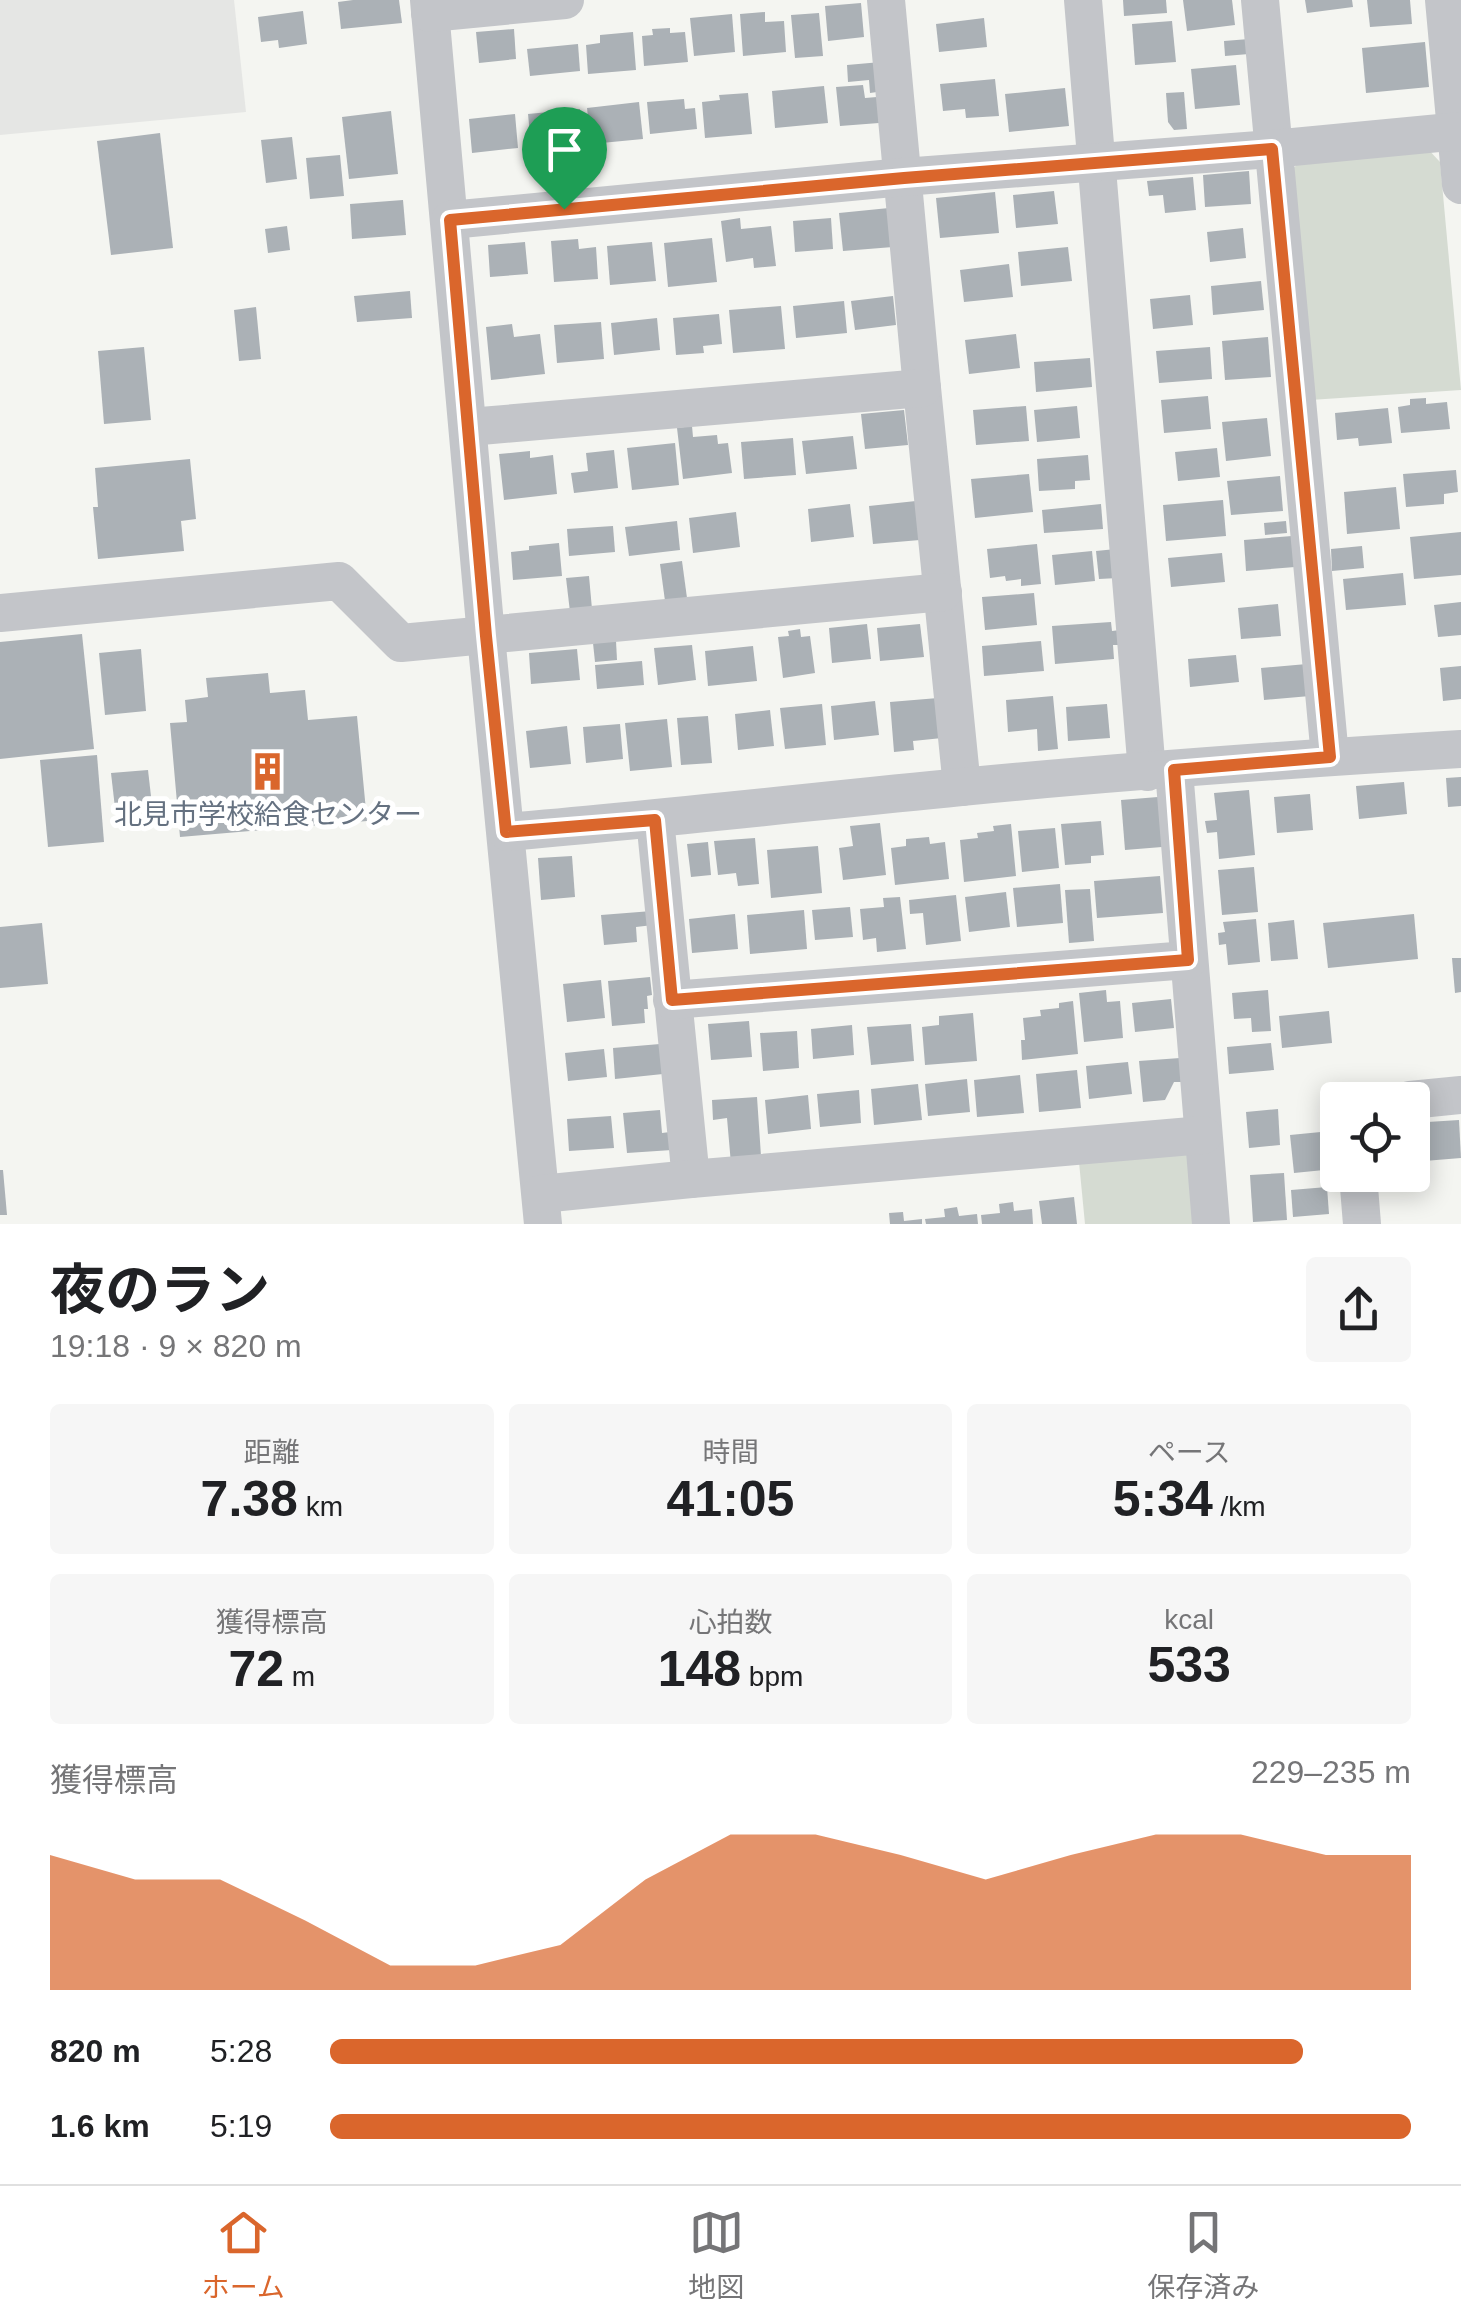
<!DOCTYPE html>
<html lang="ja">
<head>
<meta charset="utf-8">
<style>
  body { margin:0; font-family:Arial,"Noto Sans JP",sans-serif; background:#f6f6f6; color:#202124; height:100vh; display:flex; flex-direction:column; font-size:38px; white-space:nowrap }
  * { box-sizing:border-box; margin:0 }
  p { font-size:32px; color:#757577 }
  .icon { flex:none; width:55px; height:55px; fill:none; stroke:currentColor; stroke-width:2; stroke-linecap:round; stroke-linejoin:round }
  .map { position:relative; height:1224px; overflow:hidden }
  .details { display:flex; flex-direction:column; background:#fff; flex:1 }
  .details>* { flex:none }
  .buttons { position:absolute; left:1320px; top:1082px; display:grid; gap:20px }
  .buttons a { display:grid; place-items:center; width:110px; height:110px; border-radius:10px; background:#fff; box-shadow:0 5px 25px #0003; font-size:50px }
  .pin { position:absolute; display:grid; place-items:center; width:85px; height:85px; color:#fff; margin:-102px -42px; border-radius:50% 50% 50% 0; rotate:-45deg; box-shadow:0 0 10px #0007 }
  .pin .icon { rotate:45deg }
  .round { display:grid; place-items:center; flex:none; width:105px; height:105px; border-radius:10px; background:#f6f6f6 }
  .overview { display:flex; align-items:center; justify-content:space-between; height:170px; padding:0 50px }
  h1 { font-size:55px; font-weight:700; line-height:75px }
  .figures { display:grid; grid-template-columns:repeat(3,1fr); gap:15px; height:170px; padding:10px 50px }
  .figures div { display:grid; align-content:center; border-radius:10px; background:#f6f6f6; text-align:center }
  .figures b { font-size:50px; font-weight:700 }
  .figures small { font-size:28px; font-weight:400 }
  .figures p { font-size:28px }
  .chart { height:280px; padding:20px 50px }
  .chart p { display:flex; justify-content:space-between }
  .chart svg { width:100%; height:180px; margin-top:10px; fill:#da662c; opacity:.7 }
  ul { padding:0 50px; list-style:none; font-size:32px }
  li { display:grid; grid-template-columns:160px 120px 1fr; align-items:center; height:75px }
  li i { height:25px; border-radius:12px; background:#da662c }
  .dock { display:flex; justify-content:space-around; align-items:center; height:140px; border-top:2px solid #e0e0e0; background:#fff; font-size:28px; color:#757577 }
  .dock a { display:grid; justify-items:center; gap:5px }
  .dock .current { color:#da662c }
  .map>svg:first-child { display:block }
  .built { fill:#e5e6e4 }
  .green { fill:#d5dbd2 }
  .building { fill:#abb1b6 }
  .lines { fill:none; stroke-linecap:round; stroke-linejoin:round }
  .minor { stroke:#c3c5c9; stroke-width:38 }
  .route-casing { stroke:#fff; stroke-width:20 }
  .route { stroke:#da662c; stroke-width:12 }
  .labels { text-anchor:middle; stroke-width:10; stroke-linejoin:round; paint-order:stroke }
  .poi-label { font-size:28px; fill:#657180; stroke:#fff }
</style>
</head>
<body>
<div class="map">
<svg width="1461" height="1224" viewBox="0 0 1461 1224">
  <rect width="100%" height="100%" fill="#f4f5f1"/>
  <polygon class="built" points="0,0 234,0 246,112 0,135"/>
  <g class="green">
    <polygon points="1426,147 1440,162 1461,390 1310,400 1290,172 1303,158"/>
    <polygon points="1190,1151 1196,1224 1085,1224 1079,1162"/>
  </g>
  <g class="building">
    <polygon points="353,0 399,0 402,23 341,29 338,2"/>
    <polygon points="1123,0 1166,0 1167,13 1124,16"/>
    <polygon points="1183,0 1232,0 1235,25 1187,31"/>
    <polygon points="1305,0 1352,0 1353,7 1307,13"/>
    <polygon points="1367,0 1410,0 1412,24 1370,27"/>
    <polygon points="861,3 864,37 828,41 825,6"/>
    <polygon points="303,11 307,44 279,48 278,40 261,42 258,17"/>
    <polygon points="765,12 765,22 784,21 786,52 743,56 740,14"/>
    <polygon points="819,13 823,56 795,58 791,15"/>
    <polygon points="732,14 735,52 694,56 690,18"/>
    <polygon points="984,18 987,47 939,52 936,24"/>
    <polygon points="1172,21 1176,62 1135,65 1132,24"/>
    <polygon points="670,28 670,33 685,32 688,62 644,66 642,36 653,35 652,29"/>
    <polygon points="514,29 516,59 479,63 476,32"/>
    <polygon points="633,32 636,70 588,74 586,45 600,43 600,35"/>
    <polygon points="1249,39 1249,54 1225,56 1224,41"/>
    <polygon points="1425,42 1429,87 1366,93 1362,48"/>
    <polygon points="578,44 580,71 530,76 527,49"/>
    <polygon points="881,62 884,91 870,93 869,80 848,82 847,65"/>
    <polygon points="1236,65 1240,105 1195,109 1191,69"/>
    <polygon points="995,79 999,116 966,118 965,109 943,111 940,84"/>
    <polygon points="863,85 865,98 877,97 879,123 840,126 836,87"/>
    <polygon points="824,86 828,123 775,128 772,91"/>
    <polygon points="1065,88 1069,126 1009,132 1005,94"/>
    <polygon points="1184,92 1187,129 1174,130 1168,122 1166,93"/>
    <polygon points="748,93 752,134 705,138 702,102 720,100 719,95"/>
    <polygon points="684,99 685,109 695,108 697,129 650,134 647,102"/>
    <polygon points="639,102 643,139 591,144 587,108"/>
    <polygon points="580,109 583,140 531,145 528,114"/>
    <polygon points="391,111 398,174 349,179 342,117"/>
    <polygon points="515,114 518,148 472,153 469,119"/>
    <polygon points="160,133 173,248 111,255 97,141"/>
    <polygon points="292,137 297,179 266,183 261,140"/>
    <polygon points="340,155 344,196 310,199 306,158"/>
    <polygon points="1249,171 1251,204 1205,207 1203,175"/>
    <polygon points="1193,177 1196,210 1165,213 1163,195 1149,196 1147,181"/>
    <polygon points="1054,191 1058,224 1016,228 1013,195"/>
    <polygon points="995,192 999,233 940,238 936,198"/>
    <polygon points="403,200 406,235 352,239 350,204"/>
    <polygon points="889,208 893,247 843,251 839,213"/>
    <polygon points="740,218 741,229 771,226 776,266 754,268 753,258 726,262 721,221"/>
    <polygon points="831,218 833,249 795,252 793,221"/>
    <polygon points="287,226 290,250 268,253 265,229"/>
    <polygon points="1243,228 1246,258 1210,262 1207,232"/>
    <polygon points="712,238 717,282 668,287 664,243"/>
    <polygon points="578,239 579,249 596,247 598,279 554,282 551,241"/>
    <polygon points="525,242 528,274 490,277 488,245"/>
    <polygon points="652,242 656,281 610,285 607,246"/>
    <polygon points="1068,247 1072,281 1021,286 1018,252"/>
    <polygon points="1009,264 1013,297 964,302 960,270"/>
    <polygon points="1261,281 1264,310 1213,315 1211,286"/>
    <polygon points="410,291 412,318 357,322 354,296"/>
    <polygon points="1190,295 1193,325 1153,329 1150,299"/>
    <polygon points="893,296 896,325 855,330 851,301"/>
    <polygon points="844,301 847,333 796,338 793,306"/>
    <polygon points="781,306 785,349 733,353 729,310"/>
    <polygon points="256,307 261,359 239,361 234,310"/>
    <polygon points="719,314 722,344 703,346 704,353 676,355 673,318"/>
    <polygon points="657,318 660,350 614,355 611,323"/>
    <polygon points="601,322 604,359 557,363 554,325"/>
    <polygon points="512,324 514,337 540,334 545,374 491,380 486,327"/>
    <polygon points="1016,334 1020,368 969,374 965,340"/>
    <polygon points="1268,337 1271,377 1225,380 1222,341"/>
    <polygon points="144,347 151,420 104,424 98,351"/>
    <polygon points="1210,347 1212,379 1159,383 1156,351"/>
    <polygon points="1090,358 1092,387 1036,392 1034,362"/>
    <polygon points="1208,396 1211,429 1164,433 1161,400"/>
    <polygon points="1426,398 1426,404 1447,402 1450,429 1401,433 1398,407 1410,405 1410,399"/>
    <polygon points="1026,406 1029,441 976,445 973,410"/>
    <polygon points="1077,406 1080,438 1037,442 1034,410"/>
    <polygon points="1388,408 1392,443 1359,446 1358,438 1337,440 1335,413"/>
    <polygon points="904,410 908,445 865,449 861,414"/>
    <polygon points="1267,418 1271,456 1226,461 1222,422"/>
    <polygon points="692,426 693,437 717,435 718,444 728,443 732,473 683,479 677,428"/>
    <polygon points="853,436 857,469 806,474 802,441"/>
    <polygon points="793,438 796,475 744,479 741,442"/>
    <polygon points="675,443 679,485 632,490 627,448"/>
    <polygon points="1217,448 1220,477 1178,481 1175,452"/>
    <polygon points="614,450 618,488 574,493 571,473 588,471 586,453"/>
    <polygon points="530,451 530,458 553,455 557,494 504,500 499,454"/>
    <polygon points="1088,455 1090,480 1075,481 1075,489 1039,491 1037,459"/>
    <polygon points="190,459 196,519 181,521 184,551 98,559 93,507 98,507 95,468"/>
    <polygon points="1456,470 1458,492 1444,494 1444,504 1406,507 1403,474"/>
    <polygon points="1029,474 1033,512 975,518 971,479"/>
    <polygon points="1280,476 1283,511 1231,515 1227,481"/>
    <polygon points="1396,487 1400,529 1347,534 1344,492"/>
    <polygon points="1223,500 1226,536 1166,541 1163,505"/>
    <polygon points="916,501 920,540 873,544 869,506"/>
    <polygon points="850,504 854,537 811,542 808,509"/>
    <polygon points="1101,504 1103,529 1044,533 1042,510"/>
    <polygon points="736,512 740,547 693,553 689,518"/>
    <polygon points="677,521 680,550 629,556 625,527"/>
    <polygon points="1286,521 1287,533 1265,535 1264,523"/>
    <polygon points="613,526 615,552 569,556 567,529"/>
    <polygon points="1461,532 1461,575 1414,579 1410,537"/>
    <polygon points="1292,536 1295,567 1246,571 1244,540"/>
    <polygon points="559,543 562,576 513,580 511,552 529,550 529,546"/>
    <polygon points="1037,544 1041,584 1021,586 1021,579 1006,581 1005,576 990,578 987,549"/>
    <polygon points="1362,546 1364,568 1332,571 1331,549"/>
    <polygon points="1116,549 1118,578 1099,579 1096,551"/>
    <polygon points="1092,551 1095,581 1055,585 1052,555"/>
    <polygon points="1222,553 1225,582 1171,587 1168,558"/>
    <polygon points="682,561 687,598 665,601 660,564"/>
    <polygon points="1403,573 1406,605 1346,610 1343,579"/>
    <polygon points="589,576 592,609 570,612 566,578"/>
    <polygon points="1034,593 1037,625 985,630 982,597"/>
    <polygon points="1461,602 1461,635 1438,637 1434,605"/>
    <polygon points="1278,604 1281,636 1241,639 1238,608"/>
    <polygon points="1111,622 1112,631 1120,630 1121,645 1113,645 1114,659 1055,664 1052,626"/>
    <polygon points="867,624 871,659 832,663 829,628"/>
    <polygon points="920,624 924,657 880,661 877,628"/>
    <polygon points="800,629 801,637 810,636 815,673 783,678 778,637 789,636 788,631"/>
    <polygon points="82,634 94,749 0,759 0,642"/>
    <polygon points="616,641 617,660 595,662 593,643"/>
    <polygon points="1041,641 1044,671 984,676 982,646"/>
    <polygon points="692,645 696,680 658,685 654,648"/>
    <polygon points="753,646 757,681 708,686 705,651"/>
    <polygon points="141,649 146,711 105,715 99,653"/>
    <polygon points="577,649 580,680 531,684 529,653"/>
    <polygon points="1236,655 1239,682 1190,687 1188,659"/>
    <polygon points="642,661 644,685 597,689 595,665"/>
    <polygon points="1307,664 1310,696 1264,700 1261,668"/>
    <polygon points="1461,666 1461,699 1443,701 1440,668"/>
    <polygon points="268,673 270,693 305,690 308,720 357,716 367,821 180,837 170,723 187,722 185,700 208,697 206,678"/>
    <polygon points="1053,696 1058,749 1038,751 1037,729 1008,732 1006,700"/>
    <polygon points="938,698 942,738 913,741 914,750 894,752 890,702"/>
    <polygon points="875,701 879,735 834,740 831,706"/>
    <polygon points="822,704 826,745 785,749 780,708"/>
    <polygon points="1107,704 1110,738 1068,741 1066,707"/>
    <polygon points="770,710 774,746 738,750 735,714"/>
    <polygon points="708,716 712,763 681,765 677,718"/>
    <polygon points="667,719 672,767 630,771 625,723"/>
    <polygon points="620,724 623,759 586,763 583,727"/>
    <polygon points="567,726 571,764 530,768 526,731"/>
    <polygon points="97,755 104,842 48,847 40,760"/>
    <polygon points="148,770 152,805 115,808 111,773"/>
    <polygon points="1461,777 1461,806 1448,807 1446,778"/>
    <polygon points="1404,782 1407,814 1359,819 1356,786"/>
    <polygon points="1249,790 1255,855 1219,859 1217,832 1207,833 1205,821 1217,820 1214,793"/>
    <polygon points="1310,794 1313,830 1277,833 1274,797"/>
    <polygon points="1158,797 1162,847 1125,850 1121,800"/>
    <polygon points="1101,821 1104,855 1091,856 1091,863 1065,865 1061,824"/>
    <polygon points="880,823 886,875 843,880 839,848 853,846 850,826"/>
    <polygon points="1011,824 1016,876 964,882 960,840 978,838 977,833 994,831 993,826"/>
    <polygon points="1055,828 1059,868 1022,872 1018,831"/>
    <polygon points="929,837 930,844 945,842 949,879 895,885 891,848 906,846 906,839"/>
    <polygon points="755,838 759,884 738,886 736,873 718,875 714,841"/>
    <polygon points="708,842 711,875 691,877 687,844"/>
    <polygon points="818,846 822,893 771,898 767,850"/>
    <polygon points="572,856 575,897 541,900 538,858"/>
    <polygon points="1254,867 1258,912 1222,915 1218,870"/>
    <polygon points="1160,876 1163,913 1097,918 1094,881"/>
    <polygon points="1060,884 1063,923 1017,927 1013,888"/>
    <polygon points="1090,889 1094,941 1069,943 1065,890"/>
    <polygon points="1006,892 1010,927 969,932 965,897"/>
    <polygon points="956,895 961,941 926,945 923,913 910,914 909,900"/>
    <polygon points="900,897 906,949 877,952 876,938 863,940 860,909 884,907 883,898"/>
    <polygon points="850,907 853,937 815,940 812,910"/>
    <polygon points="804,910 807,949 750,954 747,915"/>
    <polygon points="652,911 653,925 636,927 637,942 604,945 601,915"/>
    <polygon points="735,914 738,949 692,953 689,919"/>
    <polygon points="1414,914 1418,959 1328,968 1323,923"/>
    <polygon points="1256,919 1260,962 1228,965 1226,944 1219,945 1218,933 1225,932 1223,922"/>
    <polygon points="1294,920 1298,959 1271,961 1268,923"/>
    <polygon points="42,923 48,984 0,988 0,927"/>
    <polygon points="1452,958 1461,958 1461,992 1455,993"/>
    <polygon points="650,977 652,995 647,996 648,1009 644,1009 645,1023 612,1026 608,981"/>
    <polygon points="601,980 605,1018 567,1022 563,984"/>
    <polygon points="1106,990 1107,1002 1120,1001 1123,1038 1084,1042 1079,993"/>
    <polygon points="1268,990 1271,1031 1252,1032 1251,1018 1234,1019 1232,993"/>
    <polygon points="1171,999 1174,1028 1135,1032 1132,1003"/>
    <polygon points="1073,1001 1078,1054 1022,1060 1021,1040 1025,1040 1023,1018 1041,1016 1040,1010 1059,1008 1059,1003"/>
    <polygon points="1329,1011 1332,1043 1282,1048 1279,1016"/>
    <polygon points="973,1013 977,1061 925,1065 922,1027 939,1025 939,1016"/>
    <polygon points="749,1021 752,1057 711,1060 708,1024"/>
    <polygon points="911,1024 914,1061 871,1065 867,1027"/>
    <polygon points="852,1025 854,1055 813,1059 811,1029"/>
    <polygon points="797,1031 799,1068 763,1071 760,1033"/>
    <polygon points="1271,1043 1274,1070 1229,1074 1227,1047"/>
    <polygon points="660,1044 663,1074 615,1079 613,1048"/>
    <polygon points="604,1049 607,1077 568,1081 565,1053"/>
    <polygon points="1180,1058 1181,1082 1174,1082 1165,1100 1143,1102 1139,1061"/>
    <polygon points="1128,1062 1132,1094 1089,1099 1086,1066"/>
    <polygon points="1077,1070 1081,1108 1039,1112 1036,1074"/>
    <polygon points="1020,1075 1024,1113 977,1117 974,1080"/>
    <polygon points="967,1079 970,1112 928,1116 925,1084"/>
    <polygon points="918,1084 922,1120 874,1125 871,1089"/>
    <polygon points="859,1090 861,1123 820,1127 817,1094"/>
    <polygon points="808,1095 811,1129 768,1134 765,1100"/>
    <polygon points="757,1097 761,1156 731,1164 727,1118 713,1120 712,1100"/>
    <polygon points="1278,1109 1280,1145 1249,1148 1246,1112"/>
    <polygon points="660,1110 662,1133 670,1132 672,1150 627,1153 623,1113"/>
    <polygon points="611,1116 614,1148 569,1151 567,1119"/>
    <polygon points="1459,1120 1461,1158 1412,1162 1412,1123"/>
    <polygon points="1331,1131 1334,1169 1294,1173 1290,1135"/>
    <polygon points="0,1170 3,1170 7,1215 0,1215"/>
    <polygon points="1284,1173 1287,1220 1253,1222 1250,1175"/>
    <polygon points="1327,1187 1329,1214 1293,1217 1291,1190"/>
    <polygon points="1074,1197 1077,1224 1042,1224 1039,1201"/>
    <polygon points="1013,1202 1014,1211 1032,1209 1033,1224 982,1224 981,1215 1000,1213 999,1204"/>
    <polygon points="957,1207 959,1216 977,1214 978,1224 926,1224 925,1219 945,1217 944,1209"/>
    <polygon points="903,1212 904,1221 922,1219 922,1224 890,1224 889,1213"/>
  </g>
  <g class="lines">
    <g class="minor">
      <polyline points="429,0 486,636 543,1224"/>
      <polyline points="886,0 922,388 962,787"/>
      <polyline points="1083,0 1147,772"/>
      <polyline points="1260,0 1330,757"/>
      <polyline points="1444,0 1461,185"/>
      <polyline points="430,13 565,0"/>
      <polyline points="450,220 903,177 1272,149 1461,131"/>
      <polyline points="469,427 922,388"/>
      <polyline points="0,613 339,581 401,643 943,592"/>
      <polyline points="1174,770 1211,1224"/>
      <polyline points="655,819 691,1179"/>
      <path d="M507,832C658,819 809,802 961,787C1127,771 1294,759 1461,749"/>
      <polyline points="672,1000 1188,960"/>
      <polyline points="1410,1100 1461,1095"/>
      <polyline points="1358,1175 1362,1224"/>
      <polyline points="541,1194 691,1179 1203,1135"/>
    </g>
  </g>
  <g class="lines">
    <defs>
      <polygon id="route" points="1272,149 1330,757 1174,770 1188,960 672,1000 655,820 506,832 486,636 450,220 904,178"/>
    </defs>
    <use href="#route" class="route-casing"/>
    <use href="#route" class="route"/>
  </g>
  <defs>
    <symbol id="building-bare" viewBox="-9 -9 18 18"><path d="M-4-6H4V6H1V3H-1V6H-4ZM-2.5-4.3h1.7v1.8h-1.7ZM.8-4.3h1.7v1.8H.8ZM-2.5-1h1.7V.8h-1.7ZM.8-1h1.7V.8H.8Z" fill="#da662c" stroke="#fff" stroke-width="2.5" paint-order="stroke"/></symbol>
  </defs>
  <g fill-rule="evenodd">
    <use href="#building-bare" x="240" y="744" width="55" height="55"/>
  </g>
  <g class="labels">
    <g class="poi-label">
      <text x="268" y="824">北見市学校給食センター</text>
    </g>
  </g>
</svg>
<div class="buttons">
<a><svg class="icon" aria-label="locate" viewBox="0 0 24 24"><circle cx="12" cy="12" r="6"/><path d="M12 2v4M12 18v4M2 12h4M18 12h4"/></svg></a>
</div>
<div class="pin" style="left:564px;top:209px;background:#1e9e55"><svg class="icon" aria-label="arrive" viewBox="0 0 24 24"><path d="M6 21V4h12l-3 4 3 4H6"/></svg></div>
</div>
<section class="details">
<div class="overview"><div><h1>夜のラン</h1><p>19:18 · 9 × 820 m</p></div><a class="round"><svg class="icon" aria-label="share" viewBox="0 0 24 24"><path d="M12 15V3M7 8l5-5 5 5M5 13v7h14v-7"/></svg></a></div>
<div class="figures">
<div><p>距離</p><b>7.38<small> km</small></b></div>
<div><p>時間</p><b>41:05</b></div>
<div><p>ペース</p><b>5:34<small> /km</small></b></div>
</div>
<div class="figures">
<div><p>獲得標高</p><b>72<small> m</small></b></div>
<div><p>心拍数</p><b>148<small> bpm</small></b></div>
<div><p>kcal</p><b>533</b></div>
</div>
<div class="chart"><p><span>獲得標高</span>229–235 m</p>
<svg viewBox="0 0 160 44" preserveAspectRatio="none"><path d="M0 44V11L10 17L20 17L30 27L40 38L50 38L60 33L70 17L80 6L90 6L100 11L110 17L120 11L130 6L140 6L150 11L160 11V44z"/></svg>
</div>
<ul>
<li><b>820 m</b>5:28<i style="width:90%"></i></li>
<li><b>1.6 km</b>5:19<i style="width:100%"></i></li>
</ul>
</section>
<nav class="dock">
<a class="current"><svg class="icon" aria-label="home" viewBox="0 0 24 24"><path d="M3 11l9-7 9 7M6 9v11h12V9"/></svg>ホーム</a>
<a><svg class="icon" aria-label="map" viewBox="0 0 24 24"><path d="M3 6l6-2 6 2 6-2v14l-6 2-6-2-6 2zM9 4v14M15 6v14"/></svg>地図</a>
<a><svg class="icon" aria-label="saved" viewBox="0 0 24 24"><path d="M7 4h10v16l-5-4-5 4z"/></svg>保存済み</a>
</nav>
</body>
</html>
